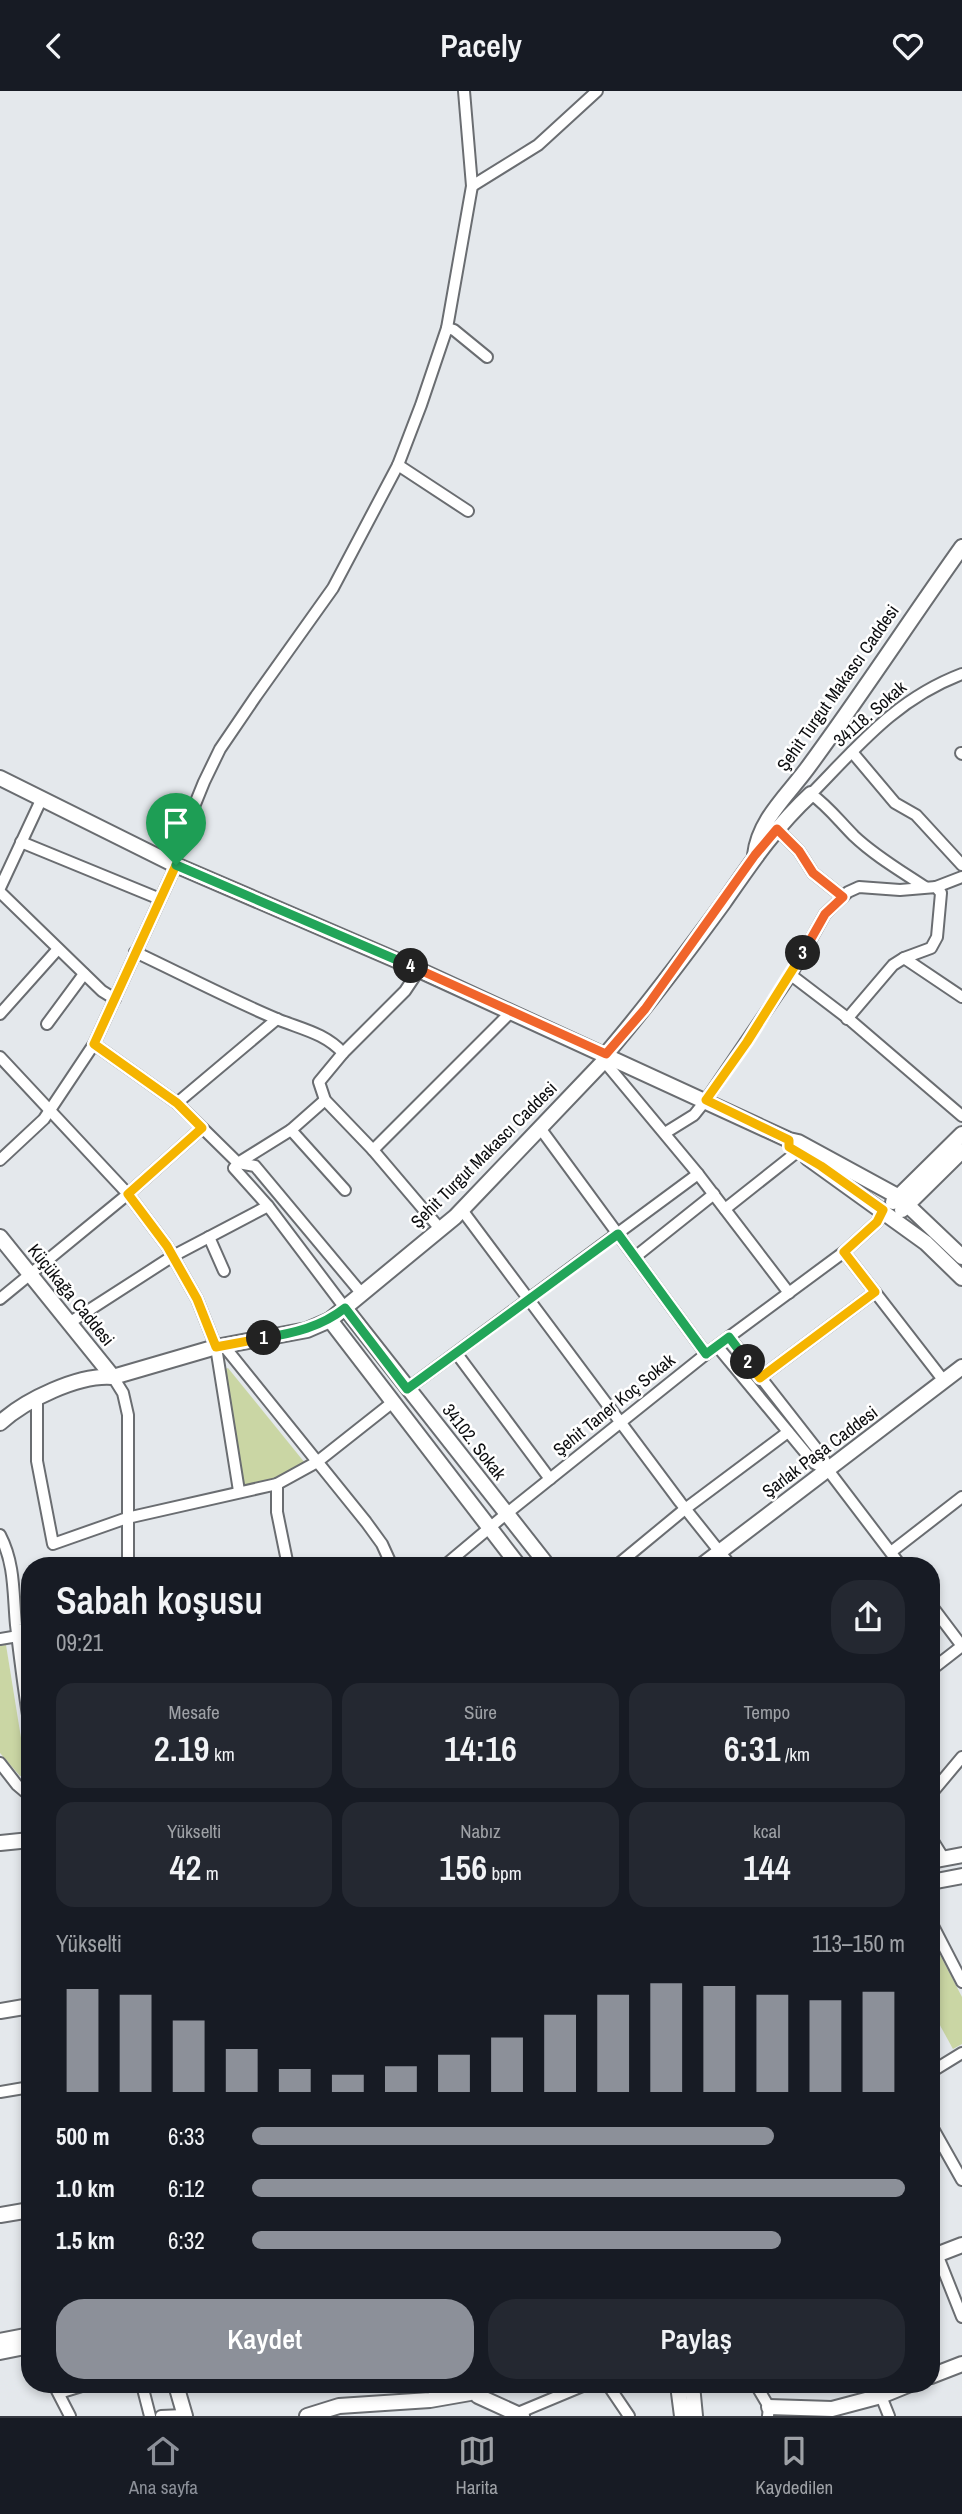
<!DOCTYPE html>
<html lang="tr">
<head>
<meta charset="utf-8">
<style>
  body { margin:0; font-family:"Archivo Narrow",sans-serif; background:#242831; color:#f1f3f6; height:100vh; display:flex; flex-direction:column; font-size:26px; white-space:nowrap }
  * { box-sizing:border-box; margin:0 }
  p { font-size:23px; color:#9ea1a6 }
  .icon { flex:none; width:38px; height:38px; fill:none; stroke:currentColor; stroke-width:2; stroke-linecap:round; stroke-linejoin:round }
  .map { position:relative; flex:1; overflow:hidden }
  .details { position:absolute; left:21px; top:1466px; width:919px; height:836px; display:flex; flex-direction:column; background:#171b24; border-radius:28px; box-shadow:0 4px 10px #0003 }
  .details>* { flex:none }
  .pin { position:absolute; display:grid; place-items:center; width:60px; height:60px; color:#fff; margin:-72px -30px; border-radius:50% 50% 50% 0; rotate:-45deg; box-shadow:0 0 7px #0007 }
  .pin .icon { rotate:45deg }
  .km { position:absolute; width:35px; height:35px; margin:-18px; border-radius:50%; background:#222; color:#fff; font-size:19px; line-height:35px; text-align:center }
  .round { display:grid; place-items:center; flex:none; width:74px; height:74px; border-radius:28px; background:#242831 }
  .head { display:flex; align-items:center; justify-content:space-between; height:119px; padding:0 35px }
  h1 { font-size:38px; font-weight:600; line-height:52px }
  .figures { display:grid; grid-template-columns:repeat(3,1fr); gap:10px; height:119px; padding:7px 35px }
  .figures div { display:grid; align-content:center; border-radius:18px; background:#242831; text-align:center }
  .figures b { font-size:35px; font-weight:600 }
  .figures small { font-size:19px; font-weight:400 }
  .figures p { font-size:19px }
  .chart { height:196px; padding:14px 35px }
  .chart p { display:flex; justify-content:space-between }
  .chart svg { width:100%; height:126px; margin-top:7px; stroke:#8c9099; stroke-width:6 }
  .action { display:flex; gap:14px; margin-top:auto; padding:14px 35px }
  .action a { flex:1; height:80px; border-radius:28px; background:#8c9099; color:#fff; font-size:28px; font-weight:600; line-height:80px; text-align:center }
  .action a+a { background:#242831; color:#f1f3f6 }
  ul { padding:0 35px; list-style:none; font-size:23px }
  li { display:grid; grid-template-columns:112px 84px 1fr; align-items:center; height:52px }
  li i { height:18px; border-radius:9px; background:#8c9099 }
  header { display:flex; justify-content:space-between; align-items:center; height:91px; padding:0 35px; background:#171b24; font-size:32px; font-weight:600 }
  .dock { display:flex; justify-content:space-around; align-items:center; height:98px; border-top:2px solid #363941; background:#171b24; font-size:19px; color:#9ea1a6 }
  .dock a { display:grid; justify-items:center; gap:4px }
  .dock .current { color:#8c9099 }
  .map>svg:first-child { display:block }
  .green { fill:#cad6a4 }
  .lines { fill:none; stroke-linecap:round; stroke-linejoin:round }
  .street-casing { stroke:#6a6d71; stroke-width:14 }
  .secondary-casing { stroke:#6a6d71; stroke-width:18 }
  .street { stroke:#fff; stroke-width:10 }
  .secondary { stroke:#fff; stroke-width:14 }
  .split-1-casing { stroke:#fff; stroke-width:14 }
  .split-2-casing { stroke:#fff; stroke-width:14 }
  .split-3-casing { stroke:#fff; stroke-width:14 }
  .split-4-casing { stroke:#fff; stroke-width:14 }
  .split-5-casing { stroke:#fff; stroke-width:14 }
  .split-1 { stroke:#f5b400; stroke-width:9 }
  .split-2 { stroke:#22a559; stroke-width:9 }
  .split-3 { stroke:#f5b400; stroke-width:9 }
  .split-4 { stroke:#f0652b; stroke-width:9 }
  .split-5 { stroke:#22a559; stroke-width:9 }
  .labels { text-anchor:middle; stroke-width:5; stroke-linejoin:round; paint-order:stroke }
  .street-label { font-size:18px; fill:#0d0e10; stroke:#fff }
</style>
</head>
<body>
<header><svg class="icon" aria-label="back" viewBox="0 0 24 24"><path d="M15 5l-7 7 7 7"/></svg>Pacely<svg class="icon" aria-label="heart" viewBox="0 0 24 24"><path d="M12 20l-8-8c-3-5 5-10 8-4 3-6 11-1 8 4z"/></svg></header>
<div class="map">
<svg width="962" height="2325" viewBox="0 0 962 2325">
  <rect width="100%" height="100%" fill="#e4e8ec"/>
  <g class="green">
    <polygon points="228,1277 305,1372 277,1389 243,1394 222,1279"/>
    <polygon points="6,1554 27,1684 20,1685 0,1662 0,1555"/>
    <polygon points="938,1860 962,1906 962,1953 953,1958 931,1918 931,1863"/>
  </g>
  <g class="lines">
    <defs>
      <g id="street">
        <polyline points="472,95 538,54 597,0"/>
        <polyline points="447,237 454,239 487,266"/>
        <polyline points="398,374 468,420"/>
        <polyline points="852,661 895,712 916,724 962,774"/>
        <polyline points="961,662 962,663"/>
        <polyline points="777,738 799,760 813,782 843,806"/>
        <polyline points="21,751 160,808"/>
        <polyline points="171,772 204,691 220,658 256,605 333,497 398,374 421,314 447,237 472,95 464,0"/>
        <path d="M925,796C901,780 875,765 854,745C839,730 828,715 811,703C859,654 896,608 962,583"/>
        <polyline points="936,796 962,786"/>
        <polyline points="0,797 42,707"/>
        <polyline points="0,801 102,900 115,908"/>
        <path d="M135,861C182,883 229,908 277,928C301,938 325,942 343,962L319,991L325,1009L373,1059L441,1139"/>
        <polyline points="791,884 850,929 962,1025"/>
        <polyline points="0,923 58,858"/>
        <polyline points="847,928 893,874 904,867 962,906"/>
        <polyline points="47,933 84,883"/>
        <polyline points="94,953 177,1012 238,1072 234,1077 268,1115 345,1217"/>
        <polyline points="343,962 405,900 419,879"/>
        <polyline points="0,966 128,1103 167,1155 197,1208 216,1256 239,1400"/>
        <polyline points="604,970 698,1083 789,1202"/>
        <polyline points="177,1012 277,928"/>
        <polyline points="540,1037 706,1263"/>
        <polyline points="291,1039 345,1099"/>
        <polyline points="665,1042 694,1024 706,1009 791,884 825,823 848,801 859,796 900,799 936,796 941,802 937,846 931,857 904,867"/>
        <polyline points="373,1059 511,921"/>
        <polyline points="0,1069 44,1028 94,953 176,774"/>
        <polyline points="238,1072 255,1075 362,1203"/>
        <polyline points="238,1072 291,1039 325,1009"/>
        <polyline points="725,1118 797,1061"/>
        <polyline points="462,1119 680,1411 731,1475"/>
        <polyline points="209,1146 224,1180"/>
        <polyline points="844,1161 944,1290"/>
        <polyline points="635,1166 714,1103"/>
        <polyline points="0,1208 128,1103 202,1037"/>
        <polyline points="69,1232 173,1165 268,1115"/>
        <polyline points="224,1255 366,1431 382,1453 392,1475"/>
        <polyline points="717,1255 814,1372 828,1379 823,1366 729,1246"/>
        <polyline points="457,1263 550,1388"/>
        <polyline points="113,1286 123,1302 128,1324 128,1475"/>
        <polyline points="760,1287 875,1201"/>
        <polyline points="407,1298 698,1083"/>
        <polyline points="37,1309 37,1370 53,1453 127,1427 277,1393 317,1371 393,1311"/>
        <polyline points="828,1379 901,1475"/>
        <polyline points="277,1393 277,1421 288,1475"/>
        <path d="M0,1444C15,1473 13,1502 16,1534C20,1568 24,1602 30,1636"/>
        <polyline points="891,1461 962,1406"/>
        <polyline points="444,1475 506,1423 706,1263 844,1161 877,1131 883,1119"/>
        <polyline points="616,1475 685,1418 788,1341"/>
        <polyline points="931,1514 962,1555"/>
        <polyline points="0,1548 30,1543"/>
        <polyline points="931,1579 962,1555"/>
        <polyline points="0,1672 17,1694 30,1705"/>
        <polyline points="931,1703 962,1666"/>
        <polyline points="931,1747 944,1768"/>
        <polyline points="931,1831 962,1891"/>
        <polyline points="931,1981 962,1962"/>
        <polyline points="0,2001 30,1996"/>
        <polyline points="931,2034 962,2089"/>
        <polyline points="937,2163 962,2226"/>
        <polyline points="54,2294 70,2325"/>
        <polyline points="142,2294 150,2325"/>
        <polyline points="608,2294 629,2325"/>
        <polyline points="756,2294 769,2316 768,2325"/>
        <polyline points="59,2302 85,2294"/>
        <polyline points="881,2305 889,2325"/>
        <polyline points="513,2324 585,2294"/>
        <polyline points="161,2325 184,2324"/>
      </g>
      <g id="secondary">
        <polyline points="0,687 171,772 419,879 789,1049 798,1051 899,1106 962,1166"/>
        <path d="M755,764C759,728 789,703 809,675C862,603 910,529 962,456"/>
        <polyline points="808,1067 926,1152 962,1187"/>
        <polyline points="893,1111 962,1043"/>
        <polyline points="902,1119 962,1060"/>
        <polyline points="0,1146 113,1286"/>
        <polyline points="345,1217 548,1475"/>
        <polyline points="330,1229 519,1475"/>
        <path d="M0,1332C25,1309 79,1283 113,1286L216,1256L307,1239L330,1229L455,1126L604,970L606,963C648,914 686,863 724,811C751,772 776,735 811,703"/>
        <polyline points="701,1475 962,1276"/>
        <polyline points="0,1752 30,1749"/>
        <polyline points="931,1770 962,1764"/>
        <polyline points="931,1791 962,1785"/>
        <polyline points="0,1920 30,1915"/>
        <polyline points="0,2124 30,2119"/>
        <polyline points="931,2166 962,2154"/>
        <polyline points="0,2250 30,2244"/>
        <polyline points="0,2261 30,2255"/>
        <polyline points="931,2285 962,2273"/>
        <polyline points="176,2294 185,2325"/>
        <polyline points="678,2294 682,2325"/>
        <polyline points="692,2294 695,2325"/>
        <polyline points="478,2305 522,2325"/>
        <polyline points="769,2316 832,2318 881,2305 908,2294"/>
        <polyline points="307,2325 339,2315 430,2309 470,2302"/>
      </g>
    </defs>
    <use href="#street" class="street-casing"/>
    <use href="#secondary" class="secondary-casing"/>
    <use href="#street" class="street"/>
    <use href="#secondary" class="secondary"/>
  </g>
  <g class="lines">
    <defs>
      <polyline id="split-1" points="176,774 94,953 177,1012 202,1037 128,1103 167,1155 197,1208 216,1256 264,1247"/>
      <path id="split-2" d="M264,1247C294,1242 321,1236 345,1217L407,1298L618,1143L706,1263L729,1246L748,1271"/>
      <polyline id="split-3" points="748,1271 760,1287 875,1201 844,1161 877,1131 883,1119 821,1075 789,1056 789,1049 706,1009 747,951 803,862"/>
      <polyline id="split-4" points="411,875 606,963 645,918 755,764 777,738 799,760 813,782 843,806 825,823 803,862"/>
      <polyline id="split-5" points="176,774 411,875"/>
    </defs>
    <use href="#split-1" class="split-1-casing"/>
    <use href="#split-2" class="split-2-casing"/>
    <use href="#split-3" class="split-3-casing"/>
    <use href="#split-4" class="split-4-casing"/>
    <use href="#split-5" class="split-5-casing"/>
    <use href="#split-1" class="split-1"/>
    <use href="#split-2" class="split-2"/>
    <use href="#split-3" class="split-3"/>
    <use href="#split-4" class="split-4"/>
    <use href="#split-5" class="split-5"/>
  </g>
  <g class="labels">
    <g class="street-label">
      <text transform="translate(838 597) rotate(-55)" y="6">Şehit Turgut Makascı Caddesi</text>
      <text transform="translate(870 623) rotate(-41)" y="6">34118. Sokak</text>
      <text transform="translate(484 1064) rotate(-45)" y="6">Şehit Turgut Makascı Caddesi</text>
      <text transform="translate(71 1204) rotate(51)" y="6">Küçükağa Caddesi</text>
      <text transform="translate(614 1314) rotate(-39)" y="6">Şehit Taner Koç Sokak</text>
      <text transform="translate(474 1351) rotate(52)" y="6">34102. Sokak</text>
      <text transform="translate(820 1361) rotate(-37)" y="6">Şarlak Paşa Caddesi</text>
    </g>
  </g>
</svg>
<div class="pin" style="left:176px;top:774px;background:#1e9e55"><svg class="icon" aria-label="arrive" viewBox="0 0 24 24"><path d="M6 21V4h12l-3 4 3 4H6"/></svg></div>
<b class="km" style="left:264px;top:1247px">1</b>
<b class="km" style="left:748px;top:1271px">2</b>
<b class="km" style="left:803px;top:862px">3</b>
<b class="km" style="left:411px;top:875px">4</b>
<section class="details">
<div class="head"><div><h1>Sabah koşusu</h1><p>09:21</p></div><a class="round"><svg class="icon" aria-label="share" viewBox="0 0 24 24"><path d="M12 15V3M7 8l5-5 5 5M5 13v7h14v-7"/></svg></a></div>
<div class="figures">
<div><p>Mesafe</p><b>2.19<small> km</small></b></div>
<div><p>Süre</p><b>14:16</b></div>
<div><p>Tempo</p><b>6:31<small> /km</small></b></div>
</div>
<div class="figures">
<div><p>Yükselti</p><b>42<small> m</small></b></div>
<div><p>Nabız</p><b>156<small> bpm</small></b></div>
<div><p>kcal</p><b>144</b></div>
</div>
<div class="chart"><p><span>Yükselti</span>113–150 m</p>
<svg viewBox="0 0 160 44" preserveAspectRatio="none"><path d="M5 44V8M15 44V10M25 44V19M35 44V29M45 44V36M55 44V38M65 44V35M75 44V31M85 44V25M95 44V17M105 44V10M115 44V6M125 44V7M135 44V10M145 44V12M155 44V9"/></svg>
</div>
<ul>
<li><b>500 m</b>6:33<i style="width:80%"></i></li>
<li><b>1.0 km</b>6:12<i style="width:100%"></i></li>
<li><b>1.5 km</b>6:32<i style="width:81%"></i></li>
</ul>
<div class="action"><a>Kaydet</a><a>Paylaş</a></div>
</section>
</div>
<nav class="dock">
<a class="current"><svg class="icon" aria-label="home" viewBox="0 0 24 24"><path d="M3 11l9-7 9 7M6 9v11h12V9"/></svg>Ana sayfa</a>
<a><svg class="icon" aria-label="map" viewBox="0 0 24 24"><path d="M3 6l6-2 6 2 6-2v14l-6 2-6-2-6 2zM9 4v14M15 6v14"/></svg>Harita</a>
<a><svg class="icon" aria-label="saved" viewBox="0 0 24 24"><path d="M7 4h10v16l-5-4-5 4z"/></svg>Kaydedilen</a>
</nav>
</body>
</html>
